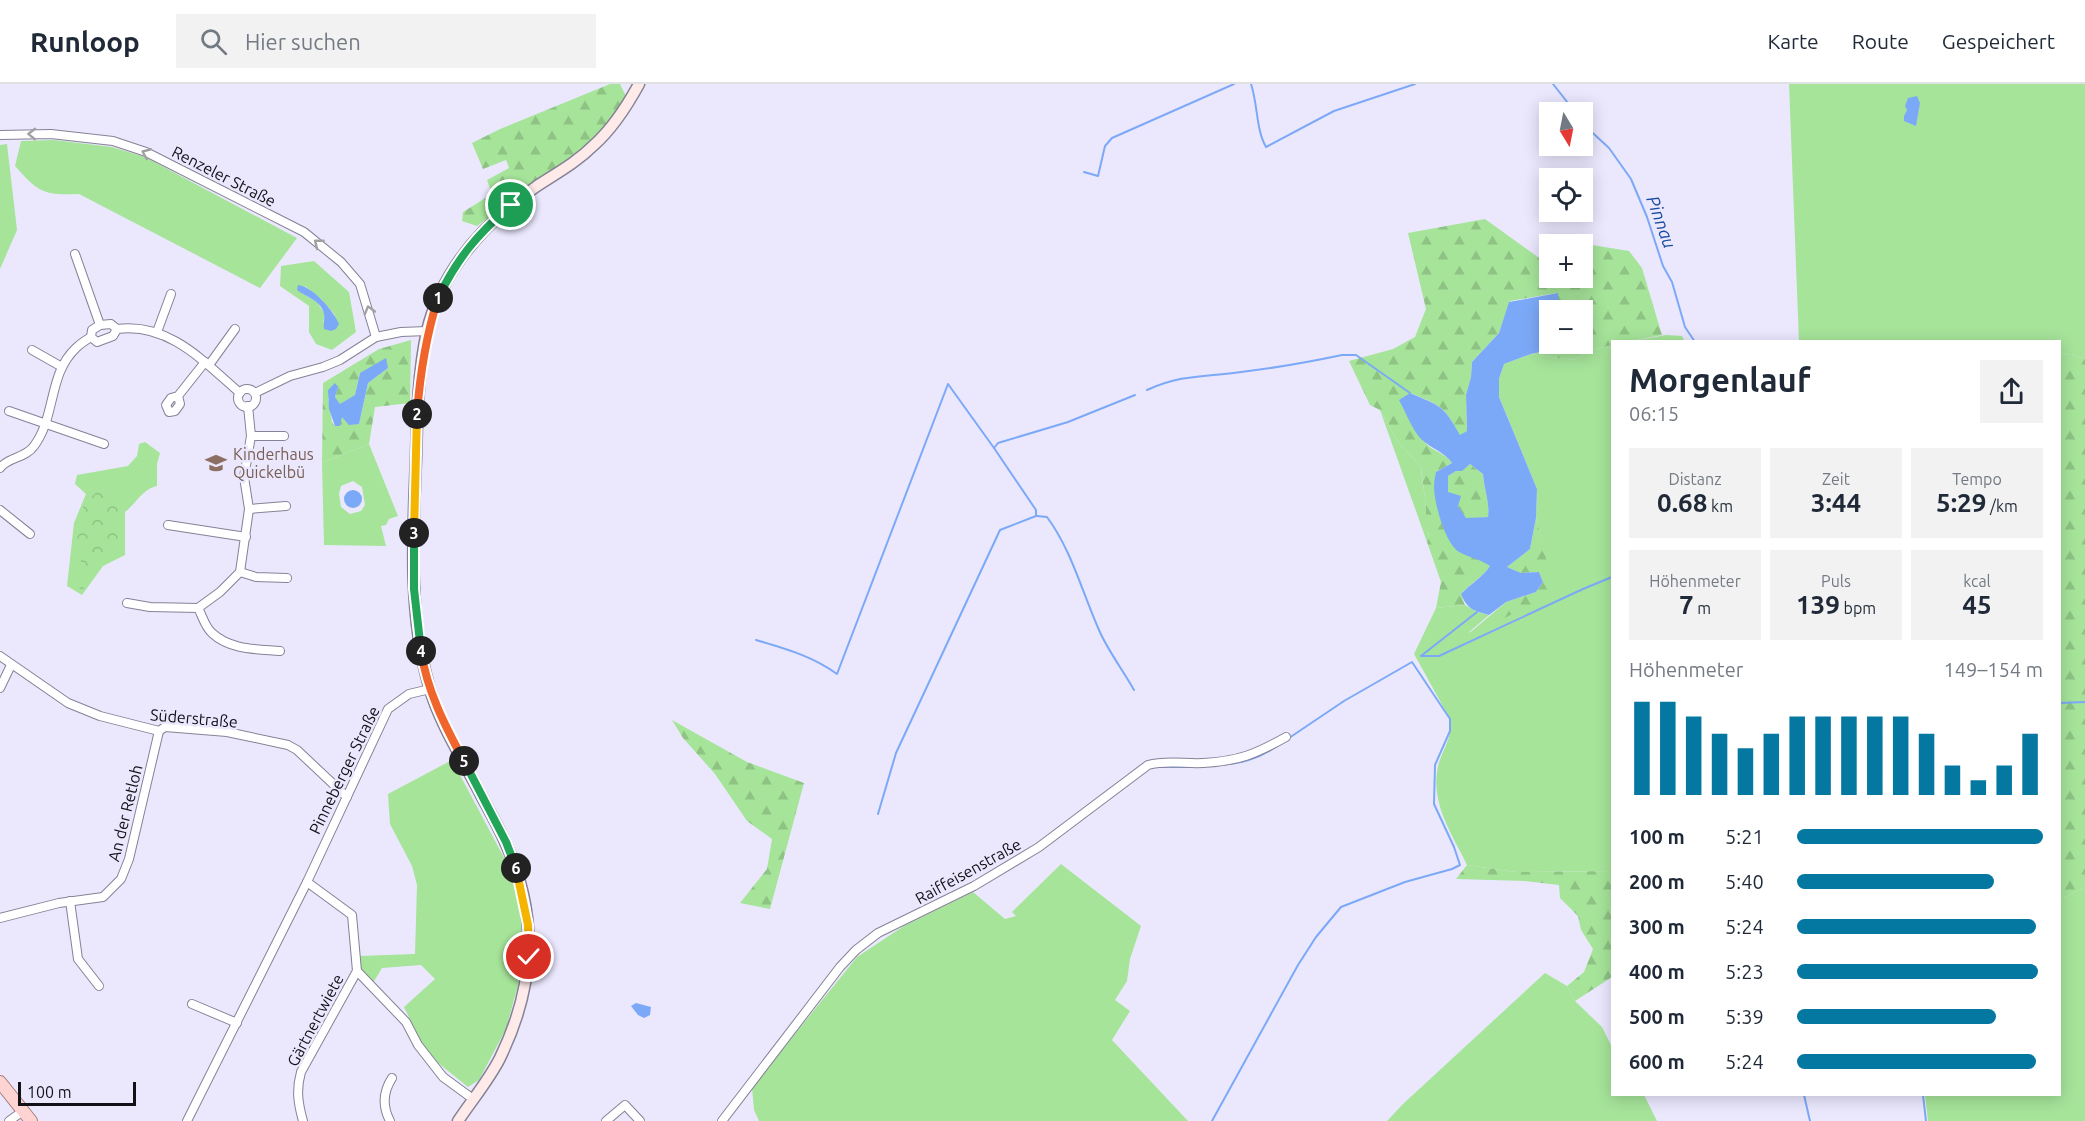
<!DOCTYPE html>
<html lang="de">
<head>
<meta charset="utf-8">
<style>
  body { margin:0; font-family:Ubuntu,sans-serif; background:#f2f2f3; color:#1f2937; height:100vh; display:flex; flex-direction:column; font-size:22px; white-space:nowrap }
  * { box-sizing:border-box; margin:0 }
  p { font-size:20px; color:#747a83 }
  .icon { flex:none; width:33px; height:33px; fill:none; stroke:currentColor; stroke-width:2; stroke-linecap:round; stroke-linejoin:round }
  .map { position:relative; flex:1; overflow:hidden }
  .panel { position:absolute; left:1611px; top:256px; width:450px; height:756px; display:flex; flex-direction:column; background:#fff; border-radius:0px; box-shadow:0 3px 15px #0003 }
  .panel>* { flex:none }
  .needle { width:39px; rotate:170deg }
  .buttons { position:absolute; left:1539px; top:18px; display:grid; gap:12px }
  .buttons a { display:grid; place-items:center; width:54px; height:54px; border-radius:0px; background:#fff; box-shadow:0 3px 15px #0003; font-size:30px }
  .scale { position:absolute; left:18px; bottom:15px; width:118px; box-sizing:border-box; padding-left:6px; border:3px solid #121118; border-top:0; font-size:16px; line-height:21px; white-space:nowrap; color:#121118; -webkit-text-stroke:4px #ebe8fe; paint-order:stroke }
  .pin { position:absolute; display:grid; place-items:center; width:51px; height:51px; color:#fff; margin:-26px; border:3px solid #fff; border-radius:50%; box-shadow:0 2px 6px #0007 }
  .km { position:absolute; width:30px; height:30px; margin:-15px; border-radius:50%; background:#222; color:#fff; font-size:16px; line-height:30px; text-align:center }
  .round { display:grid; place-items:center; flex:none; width:63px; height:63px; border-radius:0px; background:#f2f2f3 }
  .overview { display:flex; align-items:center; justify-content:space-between; height:102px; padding:0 18px }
  h1 { font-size:33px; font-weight:700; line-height:45px }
  .figures { display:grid; grid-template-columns:repeat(3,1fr); gap:9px; height:102px; padding:6px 18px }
  .figures div { display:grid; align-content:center; border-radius:0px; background:#f2f2f3; text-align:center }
  .figures b { font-size:26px; font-weight:700 }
  .figures small { font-size:16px; font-weight:400 }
  .figures p { font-size:16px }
  .chart { height:168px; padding:12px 18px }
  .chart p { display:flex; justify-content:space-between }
  .chart svg { width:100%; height:108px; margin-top:6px; stroke:#0578a1; stroke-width:6 }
  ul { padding:0 18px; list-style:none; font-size:20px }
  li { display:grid; grid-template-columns:96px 72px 1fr; align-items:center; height:45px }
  li i { height:15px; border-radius:8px; background:#0578a1 }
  header { display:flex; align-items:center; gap:36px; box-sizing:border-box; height:84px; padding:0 30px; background:#fff; border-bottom:2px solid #e0e1e3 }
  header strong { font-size:28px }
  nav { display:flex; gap:33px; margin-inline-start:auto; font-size:21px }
  .search { width:420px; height:54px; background:#f2f2f3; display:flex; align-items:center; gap:15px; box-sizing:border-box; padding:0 21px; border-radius:0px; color:#747a83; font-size:22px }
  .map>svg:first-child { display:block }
  .grass { fill:#a6e49a; fill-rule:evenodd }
  .forest { fill:url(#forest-firs); fill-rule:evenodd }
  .park { fill:url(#park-crowns) }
  .water { fill:#7ca9f7; fill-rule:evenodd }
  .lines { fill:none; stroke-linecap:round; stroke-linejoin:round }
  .stream { stroke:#7ca9f7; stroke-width:2 }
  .street-casing { stroke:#858296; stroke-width:10 }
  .secondary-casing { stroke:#858296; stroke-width:13 }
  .primary-casing { stroke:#a97e7d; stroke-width:14 }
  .street { stroke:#fff; stroke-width:8 }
  .secondary { stroke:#feeae8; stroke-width:10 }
  .primary { stroke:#fdd4d2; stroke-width:12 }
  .oneway { stroke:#a0a0a3 }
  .split-1-casing { stroke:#fff; stroke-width:12 }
  .split-2-casing { stroke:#fff; stroke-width:12 }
  .split-3-casing { stroke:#fff; stroke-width:12 }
  .split-4-casing { stroke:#fff; stroke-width:12 }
  .split-5-casing { stroke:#fff; stroke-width:12 }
  .split-6-casing { stroke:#fff; stroke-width:12 }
  .split-7-casing { stroke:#fff; stroke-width:12 }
  .split-1 { stroke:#22a559; stroke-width:8 }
  .split-2 { stroke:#f0652b; stroke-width:8 }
  .split-3 { stroke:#f5b400; stroke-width:8 }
  .split-4 { stroke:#22a559; stroke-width:8 }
  .split-5 { stroke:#f0652b; stroke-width:8 }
  .split-6 { stroke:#22a559; stroke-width:8 }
  .split-7 { stroke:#f5b400; stroke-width:8 }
  .labels { text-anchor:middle; stroke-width:5; stroke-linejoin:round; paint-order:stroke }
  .street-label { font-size:16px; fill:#121118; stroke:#ebe8fe }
  .education-label { font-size:16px; fill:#785e54; stroke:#ebe8fe; text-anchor:start }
  .water-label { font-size:18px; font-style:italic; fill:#1749a2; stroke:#ebe8fe }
</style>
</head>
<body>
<header>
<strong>Runloop</strong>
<div class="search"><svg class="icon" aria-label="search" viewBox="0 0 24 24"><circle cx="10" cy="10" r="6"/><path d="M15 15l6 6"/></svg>Hier suchen</div>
<nav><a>Karte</a><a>Route</a><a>Gespeichert</a></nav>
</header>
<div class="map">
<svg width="2085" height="1037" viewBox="0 0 2085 1037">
  <defs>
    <pattern id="forest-firs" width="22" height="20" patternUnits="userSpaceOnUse" patternTransform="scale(1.5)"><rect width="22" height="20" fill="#a6e49a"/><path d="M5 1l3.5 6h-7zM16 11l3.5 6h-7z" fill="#8ec384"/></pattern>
    <pattern id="park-crowns" width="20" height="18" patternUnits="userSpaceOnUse" patternTransform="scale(1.5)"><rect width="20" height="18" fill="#a6e49a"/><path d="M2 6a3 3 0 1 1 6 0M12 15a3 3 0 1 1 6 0" fill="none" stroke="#8ec384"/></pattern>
  </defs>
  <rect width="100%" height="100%" fill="#ebe8fe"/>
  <g class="grass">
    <polygon points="1789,0 2085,0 2085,275 2071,270 2060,271 2060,258 1799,258"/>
    <path d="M54,56L112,63L145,73L297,154L260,204L79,110C43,111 39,109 15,82L21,57Z"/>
    <polygon points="7,60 17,146 0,185 0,61"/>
    <path d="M314,177L349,208L356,248L332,266L316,260L309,248V222L280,202L281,182ZM305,202L321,215L335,231L323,239L325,230L317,218L303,210Z"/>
    <polygon points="1666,251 1682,252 1685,258 1627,258"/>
    <path d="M1612,261V787L1516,788L1467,781C1453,752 1432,722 1437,688C1439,669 1454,655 1450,635L1414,570L1436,524L1465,521L1477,528L1489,531L1468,549L1554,510L1536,434L1537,405L1499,313V295L1504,280L1531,270L1573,276L1592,266Z"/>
    <path d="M1380,326L1398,358L1421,383C1422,397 1425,410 1426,423C1427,434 1427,442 1429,453L1427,458Z"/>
    <path d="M145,358L160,369L157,380V402C141,406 137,419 125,428V471L103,482L82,511L67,502L74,439L86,410L75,400L77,391L128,382L137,372L139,360Z"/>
    <path d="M369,360L398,432L389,435L386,441L381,442L386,462L324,461L322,379ZM353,397L362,403L365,421L361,427L350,430L341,423L339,410L341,402Z"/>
    <polygon points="452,676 509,783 521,823 522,860 518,901 506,945 479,996 468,1003 427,970 404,923 435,895 421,881 382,884 373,899 361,885 359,872 415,870 417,801 412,782 390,740 388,710"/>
    <polygon points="1061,780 1141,842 1130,875 1127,897 1115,916 1130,927 1112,956 1188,1037 759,1037 754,1026 752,1003 857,873 904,842 973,808 1005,835 1016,832 1012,828"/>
    <polygon points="2085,803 2085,1037 1928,1037 1925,1011 2060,1011 2060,816"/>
    <polygon points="1545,889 1567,902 1575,917 1602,943 1612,963 1612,1011 1644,1011 1657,1037 1387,1037 1403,1020"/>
  </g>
  <g class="forest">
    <polygon points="610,0 620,0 626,12 600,49 561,81 477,142 462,137 463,128 492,110 487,96 509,84 506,76 483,85 472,59 500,45"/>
    <path d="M1485,135L1549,181L1550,194H1582V160H1560L1561,156L1629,167L1642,184L1662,251L1627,258H1612V261L1592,266L1573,276L1531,270L1553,265L1558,260H1582V226H1559L1557,209L1510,217L1499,249L1472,278L1471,293L1466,311L1467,347L1460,352C1443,321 1442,322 1410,309C1411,332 1411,351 1433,365C1440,369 1447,372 1452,379L1436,388L1458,467L1480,475L1490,482C1482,494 1470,499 1461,510L1465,521L1436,524L1441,498L1427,458L1429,453L1426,438V423L1421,383L1398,358L1380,326L1370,321L1349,277L1393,265L1415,253L1426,225L1408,149Z"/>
    <path d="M411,256L410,319L375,323L369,360L322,379L323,299L379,265ZM388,284L368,299L359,340L342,332L335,342L332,338L328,314L338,303L335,313L340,321L355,311L360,289Z"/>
    <polygon points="2071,270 2085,275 2085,803 2060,816 2060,271"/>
    <path d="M1470,380L1483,390C1484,405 1490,418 1488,433L1466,435L1448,408V392L1456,387L1462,386Z"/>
    <polygon points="1536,434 1555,510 1466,552 1506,518 1536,508 1543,498 1539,488 1521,489 1507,483 1530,465"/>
    <polygon points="672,636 747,678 804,699 770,825 740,819 767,785 772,755 747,737 715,690 683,654"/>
    <polygon points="1467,781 1516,788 1612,787 1612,893 1575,917 1567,902 1584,888 1593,865 1581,846 1578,832 1560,814 1559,801 1525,797 1456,795"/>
  </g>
  <path class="park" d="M97,408L117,415L122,431V466C96,475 93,481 83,506L73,502L81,478L75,442L85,419Z"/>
  <g class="water">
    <polygon points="1917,12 1920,19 1916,42 1904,37 1904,32 1907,26 1905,22 1908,14"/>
    <path d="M298,201C312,202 334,227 339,240L336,245L331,247L324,245C323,239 325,235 324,230C322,217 306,213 297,206Z"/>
    <path d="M1558,209L1559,226H1550V260H1558L1554,265L1531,270L1504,280L1499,295V313L1537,405L1536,434L1530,465L1507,483L1521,489L1539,488L1543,498L1536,508L1506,518L1489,531C1474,527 1467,525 1461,510C1470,500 1482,494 1490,482C1480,475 1470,474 1459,468C1445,459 1434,419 1434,402C1434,398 1435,393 1436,388L1452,379C1445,368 1430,364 1421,355C1413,347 1405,327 1399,316L1410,309C1442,323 1442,320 1460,351L1467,347L1466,311L1471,293L1472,278L1499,249L1509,218ZM1470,380L1483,390C1484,405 1490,419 1488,433L1466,434L1458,422L1461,412L1448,408V392L1456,387H1462Z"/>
    <polygon points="386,274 388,284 368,299 359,340 349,341 342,333 340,342 335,342 329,325 328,306 335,299 338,303 335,313 340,320 355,311 360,289"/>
    <circle cx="353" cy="415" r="9"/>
    <polygon points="636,919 651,923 650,931 644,934 638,931 631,922"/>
  </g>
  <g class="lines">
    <g class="stream">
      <path d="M1251,0C1258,21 1256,46 1266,63L1334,27L1415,0"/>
      <polyline points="1553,0 1575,28"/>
      <polyline points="1582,39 1609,64 1631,95 1647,133 1663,182 1672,198 1685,243 1695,258"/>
      <polyline points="1084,88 1098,92 1105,62 1112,54 1234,0"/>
      <path d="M1147,306C1182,290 1205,293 1241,288C1275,284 1309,278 1342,271H1356L1410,309"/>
      <path d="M1037,432L1047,433C1072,467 1082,508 1099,546C1108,567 1123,586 1134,606"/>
      <path d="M756,556C786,565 812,572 837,590L948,300L994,364L998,359L1068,338L1135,311"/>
      <polyline points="1421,572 1439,572 1583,505 1612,493"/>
      <polyline points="1421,572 1477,528"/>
      <polyline points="2060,619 2085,618"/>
      <path d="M1217,681C1240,680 1258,675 1277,662"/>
      <polyline points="1154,683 1188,683"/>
      <polyline points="878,730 896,669 1000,446 1036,432 1036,426 994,364"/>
      <polyline points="1804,1011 1810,1037"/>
      <polyline points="1923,1011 1926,1037"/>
      <polyline points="1212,1037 1298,881 1316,853 1341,823 1405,798 1452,785 1460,781 1454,763 1434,720 1435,681 1450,647 1450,635 1412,578 1344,617 1289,654"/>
    </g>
    <defs>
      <g id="street">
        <polyline points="0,51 51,50 113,57 146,68 304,148 341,178 360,200 376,253"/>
        <polyline points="75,170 100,241"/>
        <polygon points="111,240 117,245 113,252 97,258 91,253 92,246 100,241"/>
        <path d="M117,245C169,238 204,278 240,309"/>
        <polyline points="157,248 171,210"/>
        <polyline points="32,266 62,283"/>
        <polyline points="209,281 235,245"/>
        <circle cx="247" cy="314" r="9"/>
        <polyline points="255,309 290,292 323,283 340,276 376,253 401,248 427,247"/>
        <polyline points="178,312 180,320 175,327 169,328 166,321 171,314 178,312 205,278"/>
        <polyline points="9,327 104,360"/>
        <polyline points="251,352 284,352"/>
        <path d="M0,384C8,373 26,374 34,362C56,333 48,290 76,264C80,260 86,256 91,253"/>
        <polyline points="249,425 286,422"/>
        <polyline points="0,426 30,450"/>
        <polyline points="168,441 246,453"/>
        <polyline points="240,488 256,493 287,494"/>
        <polyline points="127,519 150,523 198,524 220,508 240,488 249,425 244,393 251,352 248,322"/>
        <path d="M198,524C202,531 205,543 212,549C230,566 257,565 280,567"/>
        <polyline points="0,572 68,619 100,632 159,647 165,643 227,648 288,661 297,666 347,713"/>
        <polyline points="0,604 11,581"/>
        <polyline points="70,817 78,875 99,902"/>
        <polyline points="0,834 59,819 103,813 121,795 129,775 159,647"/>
        <polyline points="357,887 406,938 418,961 443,993 473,1015"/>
        <polyline points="192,920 237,939"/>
        <polyline points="9,1037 23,1027"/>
        <polyline points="187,1037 307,798 388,625 409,610 430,605"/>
        <path d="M303,1037C298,1019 296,1006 301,988L357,887L352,831L307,798"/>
        <path d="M390,1037C382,1022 383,1008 392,994"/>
        <polyline points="606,1037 625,1021 640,1037"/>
        <path d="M722,1037L840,883L856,866L878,849L974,802L1039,763L1148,681C1166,676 1185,680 1203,679C1239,677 1256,670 1286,653"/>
      </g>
      <path id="secondary" d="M458,1037C472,1016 489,996 500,974C535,902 539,833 506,760C499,744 490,728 482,713C464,677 440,641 429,602C408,529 413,451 416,375C417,333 418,289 427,247C442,184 485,138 537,102C557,89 577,78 594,61C613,44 627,22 639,0"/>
      <polyline id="primary" points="0,998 31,1037"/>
    </defs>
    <use href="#street" class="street-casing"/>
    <use href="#secondary" class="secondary-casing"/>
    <use href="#primary" class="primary-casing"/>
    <use href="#street" class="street"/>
    <use href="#secondary" class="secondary"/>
    <use href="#primary" class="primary"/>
  </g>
  <defs><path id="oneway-chevron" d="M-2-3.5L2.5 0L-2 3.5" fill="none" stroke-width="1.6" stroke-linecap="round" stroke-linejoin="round" transform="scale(1.5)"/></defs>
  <g class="oneway">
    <use href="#oneway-chevron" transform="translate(32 50) rotate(-179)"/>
    <use href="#oneway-chevron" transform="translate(146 69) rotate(-157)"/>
    <use href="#oneway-chevron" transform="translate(318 159) rotate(-141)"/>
    <use href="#oneway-chevron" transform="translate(369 226) rotate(-106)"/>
  </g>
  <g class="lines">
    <defs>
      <path id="split-1" d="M438,214C458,173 477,151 511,121"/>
      <path id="split-2" d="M417,330C420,290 426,252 438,214"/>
      <polyline id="split-3" points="414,449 417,330"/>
      <polyline id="split-4" points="414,449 414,505 421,567"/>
      <path id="split-5" d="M421,567C427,607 445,642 464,677"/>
      <polyline id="split-6" points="464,677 506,758 516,784"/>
      <polyline id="split-7" points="516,784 528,841 529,873"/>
    </defs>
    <use href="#split-1" class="split-1-casing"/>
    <use href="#split-2" class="split-2-casing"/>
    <use href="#split-3" class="split-3-casing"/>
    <use href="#split-4" class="split-4-casing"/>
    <use href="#split-5" class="split-5-casing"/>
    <use href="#split-6" class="split-6-casing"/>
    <use href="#split-7" class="split-7-casing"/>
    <use href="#split-1" class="split-1"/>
    <use href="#split-2" class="split-2"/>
    <use href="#split-3" class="split-3"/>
    <use href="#split-4" class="split-4"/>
    <use href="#split-5" class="split-5"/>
    <use href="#split-6" class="split-6"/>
    <use href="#split-7" class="split-7"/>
  </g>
  <defs>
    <symbol id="school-bare" viewBox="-9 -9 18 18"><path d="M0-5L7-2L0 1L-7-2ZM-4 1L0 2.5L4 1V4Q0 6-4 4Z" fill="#8d6e63" stroke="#ebe8fe" stroke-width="2.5" paint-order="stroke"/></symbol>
  </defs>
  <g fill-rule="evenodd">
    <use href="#school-bare" x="201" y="364" width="30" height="30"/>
  </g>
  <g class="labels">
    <g class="street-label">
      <text transform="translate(224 92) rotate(27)" y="6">Renzeler Straße</text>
      <text transform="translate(194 634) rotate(5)" y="6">Süderstraße</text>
      <text transform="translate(344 686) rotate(-64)" y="6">Pinneberger Straße</text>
      <text transform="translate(125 729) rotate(-76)" y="6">An der Retloh</text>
      <text transform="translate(968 787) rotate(-29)" y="6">Raiffeisenstraße</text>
      <text transform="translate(315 936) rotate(-62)" y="6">Gärtnertwiete</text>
    </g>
    <g class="education-label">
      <text x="233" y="376">Kinderhaus<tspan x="233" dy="18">Quickelbü</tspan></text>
    </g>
    <g class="water-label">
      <text transform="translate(1661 138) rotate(70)" y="6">Pinnau</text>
    </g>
  </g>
</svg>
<div class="buttons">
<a><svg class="needle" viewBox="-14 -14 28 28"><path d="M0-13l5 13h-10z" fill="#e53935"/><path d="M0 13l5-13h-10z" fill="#747a83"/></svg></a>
<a><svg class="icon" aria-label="locate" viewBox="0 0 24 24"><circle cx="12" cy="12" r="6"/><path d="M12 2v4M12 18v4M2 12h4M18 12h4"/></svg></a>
<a>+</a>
<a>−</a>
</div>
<div class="scale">100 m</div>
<div class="pin" style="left:511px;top:121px;background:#1e9e55"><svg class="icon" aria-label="arrive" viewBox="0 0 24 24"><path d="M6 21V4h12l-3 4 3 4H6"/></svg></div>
<div class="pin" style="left:529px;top:873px;background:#d93025"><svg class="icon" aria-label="check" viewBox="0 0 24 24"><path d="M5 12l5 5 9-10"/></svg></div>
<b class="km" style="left:438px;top:214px">1</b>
<b class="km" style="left:417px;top:330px">2</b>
<b class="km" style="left:414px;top:449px">3</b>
<b class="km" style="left:421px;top:567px">4</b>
<b class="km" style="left:464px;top:677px">5</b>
<b class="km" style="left:516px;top:784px">6</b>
<section class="panel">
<div class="overview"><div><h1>Morgenlauf</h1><p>06:15</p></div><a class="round"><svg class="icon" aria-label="share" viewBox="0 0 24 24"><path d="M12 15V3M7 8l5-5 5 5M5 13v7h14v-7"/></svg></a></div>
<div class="figures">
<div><p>Distanz</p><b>0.68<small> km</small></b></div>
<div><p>Zeit</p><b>3:44</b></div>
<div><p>Tempo</p><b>5:29<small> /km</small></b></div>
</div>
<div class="figures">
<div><p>Höhenmeter</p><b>7<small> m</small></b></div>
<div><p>Puls</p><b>139<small> bpm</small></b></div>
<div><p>kcal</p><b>45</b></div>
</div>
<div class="chart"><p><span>Höhenmeter</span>149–154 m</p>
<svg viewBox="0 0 160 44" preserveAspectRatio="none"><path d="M5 44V6M15 44V6M25 44V12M35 44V19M45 44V25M55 44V19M65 44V12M75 44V12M85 44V12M95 44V12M105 44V12M115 44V19M125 44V32M135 44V38M145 44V32M155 44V19"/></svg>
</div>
<ul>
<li><b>100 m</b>5:21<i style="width:100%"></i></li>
<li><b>200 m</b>5:40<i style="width:80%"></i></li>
<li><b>300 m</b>5:24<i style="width:97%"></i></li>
<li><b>400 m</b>5:23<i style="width:98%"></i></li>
<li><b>500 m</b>5:39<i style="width:81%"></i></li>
<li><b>600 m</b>5:24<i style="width:97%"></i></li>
</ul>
</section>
</div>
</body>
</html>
